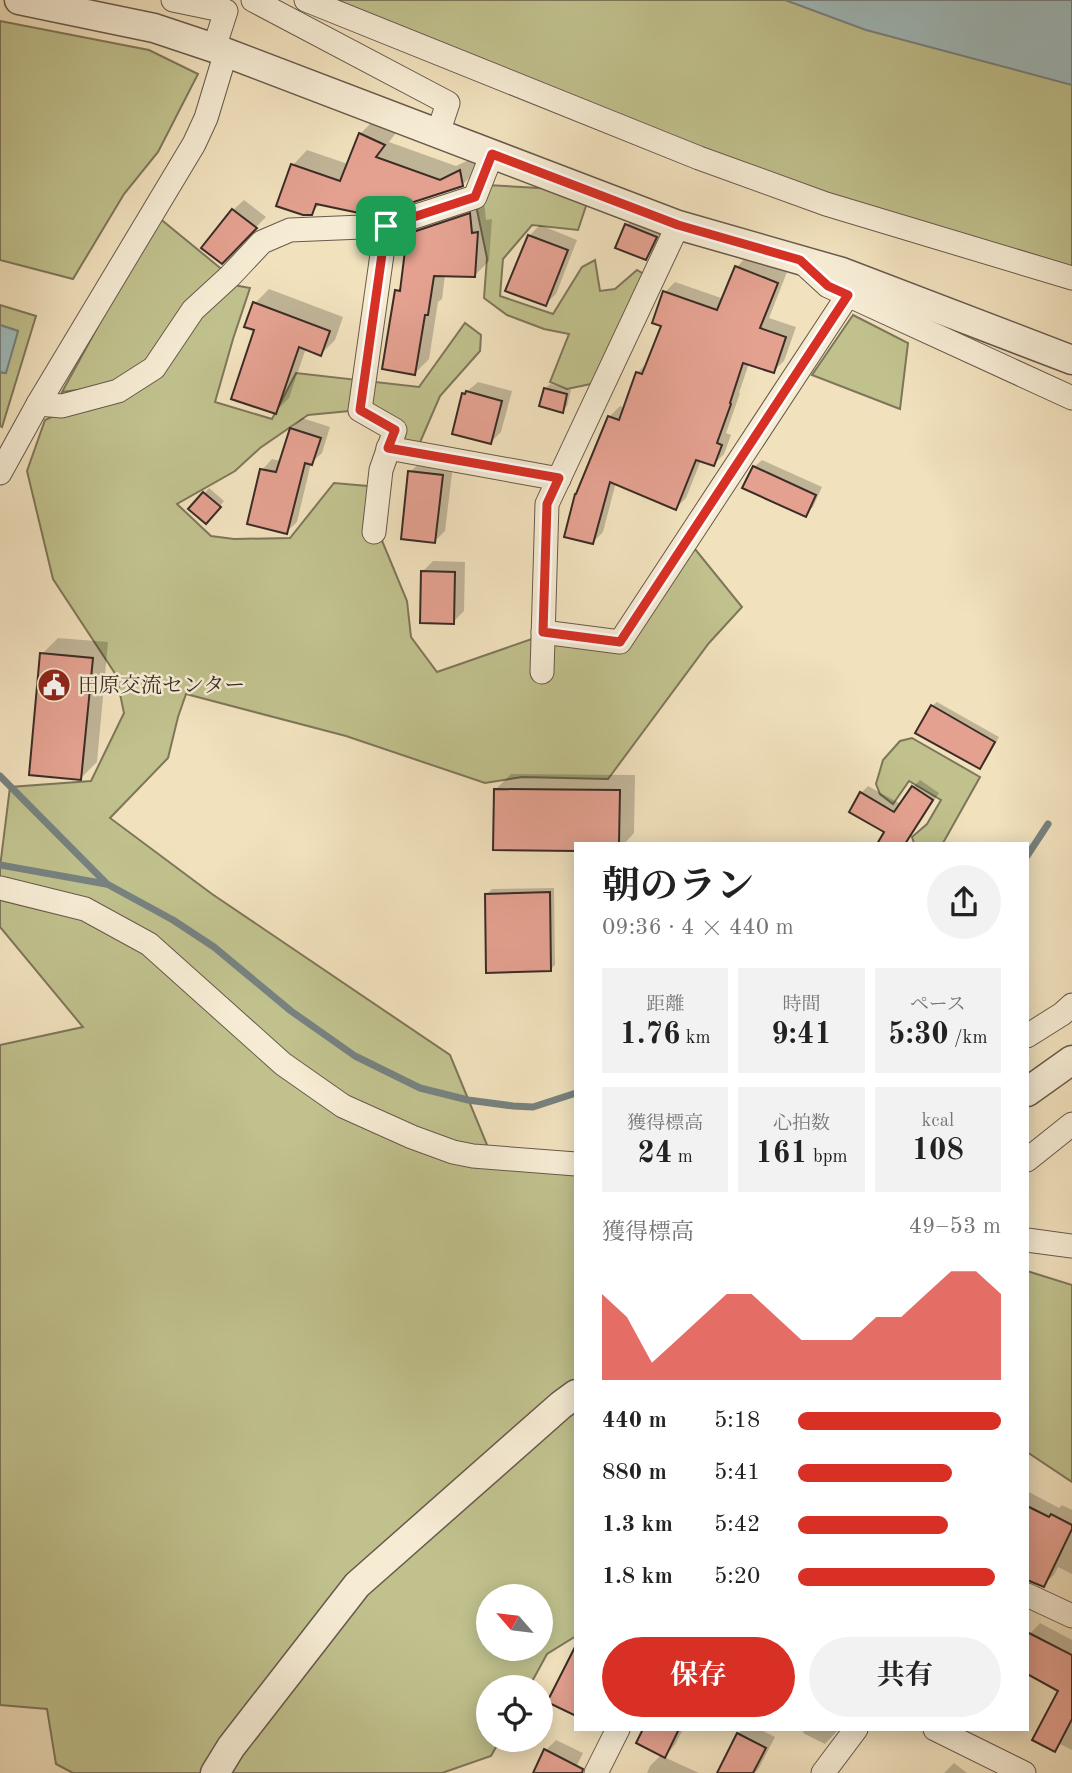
<!DOCTYPE html>
<html lang="ja">
<head>
<meta charset="utf-8">
<style>
  body { margin:0; font-family:"Old Standard TT","Noto Serif JP",serif; background:#f2f2f2; color:#222; height:100vh; display:flex; flex-direction:column; font-size:26px; white-space:nowrap }
  * { box-sizing:border-box; margin:0 }
  p { font-size:23px; color:#767676 }
  .icon { flex:none; width:38px; height:38px; fill:none; stroke:currentColor; stroke-width:2; stroke-linecap:round; stroke-linejoin:round }
  .map { position:relative; flex:1; overflow:hidden }
  .sheet { position:absolute; left:574px; top:842px; width:455px; height:889px; display:flex; flex-direction:column; background:#fff; border-radius:0px; box-shadow:0 4px 18px #0003 }
  .sheet>* { flex:none }
  .needle { width:46px; rotate:298deg }
  .controls { position:absolute; left:476px; top:1584px; display:grid; gap:14px }
  .controls a { display:grid; place-items:center; width:77px; height:77px; border-radius:50%; background:#fff; box-shadow:0 4px 18px #0003; font-size:35px }
  .pin { position:absolute; display:grid; place-items:center; width:60px; height:60px; color:#fff; margin:-30px; border-radius:14px; box-shadow:0 4px 10px #0006 }
  .round { display:grid; place-items:center; flex:none; width:74px; height:74px; border-radius:37px; background:#f2f2f2 }
  .headline { display:flex; align-items:center; justify-content:space-between; height:119px; padding:0 28px }
  h1 { font-size:38px; font-weight:700; line-height:52px }
  .stats { display:grid; grid-template-columns:repeat(3,1fr); gap:10px; height:119px; padding:7px 28px }
  .stats div { display:grid; align-content:center; border-radius:0px; background:#f2f2f2; text-align:center }
  .stats b { font-size:30px; font-weight:700 }
  .stats small { font-size:19px; font-weight:400 }
  .stats p { font-size:19px }
  .chart { height:196px; padding:14px 28px }
  .chart p { display:flex; justify-content:space-between }
  .chart svg { width:100%; height:126px; margin-top:7px; fill:#d93025; opacity:.7 }
  .cta { display:flex; gap:14px; margin-top:auto; padding:14px 28px }
  .cta a { flex:1; height:80px; border-radius:42px; background:#d93025; color:#fff; font-size:28px; font-weight:700; line-height:80px; text-align:center }
  .cta a+a { background:#f2f2f2; color:#222 }
  ul { padding:0 28px; list-style:none; font-size:23px }
  li { display:grid; grid-template-columns:112px 84px 1fr; align-items:center; height:52px }
  li i { height:18px; border-radius:9px; background:#d93025 }
  .map>svg:first-child { display:block }
  .green { fill:#c0c18d; stroke:#7e765a; stroke-width:2; fill-rule:evenodd }
  .water { fill:#9fbbbc; stroke:#778280; stroke-width:2 }
  .shadow { fill:#0003 }
  .lines { fill:none; stroke-linecap:round; stroke-linejoin:round }
  .stream { stroke:#778280; stroke-width:7 }
  .building { fill:#e4a190; stroke:#3b2c26; stroke-width:2 }
  .minor-casing { stroke:#68594c; stroke-width:25 }
  .tertiary-casing { stroke:#68594c; stroke-width:31 }
  .minor { stroke:#f6ecd4; stroke-width:23 }
  .tertiary { stroke:#f6ecd4; stroke-width:28 }
  .route-casing { stroke:#fff; stroke-width:14 }
  .route { stroke:#d93025; stroke-width:9 }
  .labels { text-anchor:middle; stroke-width:5; stroke-linejoin:round; paint-order:stroke }
  .poi-label { font-size:21px; fill:#3b2c26; stroke:#f6ecd4; text-anchor:start }
</style>
</head>
<body>
<div class="map">
<svg width="1072" height="1773" viewBox="0 0 1072 1773">
  <rect width="100%" height="100%" fill="#f1e1bd"/>
  <filter id="stains"><feTurbulence type="fractalNoise" baseFrequency=".00286" numOctaves="4"/><feColorMatrix values="0 0 0 0 .2 0 0 0 0 .09 0 0 0 0 .02 0 0 0 .5 -.17"/></filter>
  <radialGradient id="worn" r=".72"><stop offset=".6" stop-color="#630" stop-opacity="0"/><stop offset="1" stop-color="#630" stop-opacity=".3"/></radialGradient>
  <g class="green">
    <polygon points="308,0 1072,0 1072,275 699,158"/>
    <polygon points="0,21 149,50 198,74 158,152 124,194 73,279 0,260"/>
    <polygon points="486,185 591,191 578,230 532,225 503,259 500,296 553,314 582,267 595,260 600,291 615,289 637,270 652,279 600,382 567,389 550,382 569,334 544,329 507,315 484,298 487,258 477,210"/>
    <path d="M158,217L230,276L223,283L250,288L233,339L215,402L272,419L296,373L419,387L465,323L481,335L480,351L440,396L418,447L388,448L395,430L360,410L308,415L260,448L235,471L177,504L211,536L234,539L290,538L334,483L379,487L378,531L407,601L411,637L437,672L549,633L620,642L676,556L695,549L742,607L709,643L608,779L522,777L485,783L346,736L186,694L178,717L168,758L110,818L212,894L450,1055L492,1157L576,1169V1636L547,1654L529,1687H488V1740H500L491,1756L442,1773H73L56,1764L47,1709L0,1705V1045L83,1027L0,927V867L10,787L91,781L124,713L116,675L53,579L27,471L45,420L122,384L62,392ZM488,1596H541V1648H488Z"/>
    <polygon points="0,305 36,316 2,427 0,426 0,372 5,373 18,331 0,325"/>
    <polygon points="853,315 908,343 900,409 812,375"/>
    <polygon points="912,738 980,777 943,843 914,843 912,837 927,824 941,800 909,781 893,804 880,794 876,784 883,760 900,741"/>
    <polygon points="1027,1271 1072,1285 1072,1482 1027,1452"/>
  </g>
  <g class="water">
    <polygon points="785,0 1072,0 1072,85 866,30"/>
    <polygon points="0,325 18,331 6,373 0,372"/>
  </g>
  <g class="shadow">
    <polygon points="375,119 398,130 389,142 456,166 475,157 477,170 462,185 321,203 311,213 278,205 293,165 307,150 348,164 360,134"/>
    <polygon points="244,200 266,217 222,262 204,248 233,210"/>
    <polygon points="484,201 486,220 492,219 489,261 475,275 445,275 442,299 438,302 429,359 415,373 397,291 402,285 408,235 423,220"/>
    <polygon points="637,215 666,227 656,248 646,258 627,225"/>
    <polygon points="540,225 577,240 556,294 545,304 529,236"/>
    <polygon points="747,256 787,272 769,318 796,327 784,361 773,371 749,363 739,393 740,393 726,433 731,435 724,454 714,464 701,460 686,498 676,508 616,482 603,532 593,542 609,417 620,406 625,408 637,373 648,362 663,325 665,292 675,282 724,299 737,267"/>
    <polygon points="269,289 343,317 335,340 321,354 306,348 289,398 275,412 256,329 255,303"/>
    <polygon points="478,382 512,391 501,432 491,442 464,394"/>
    <polygon points="550,384 571,390 567,406 562,411 545,389"/>
    <polygon points="302,418 330,427 322,453 311,463 297,522 286,532 262,470 272,459 281,461 291,429"/>
    <polygon points="762,460 822,487 813,507 805,514 754,467"/>
    <polygon points="421,462 453,465 445,531 435,541 410,472"/>
    <polygon points="209,488 224,501 211,517 191,509"/>
    <polygon points="433,561 465,562 464,611 453,622 423,571"/>
    <polygon points="58,638 108,642 97,762 81,778 42,654"/>
    <polygon points="937,702 999,737 985,762 980,767 932,706"/>
    <polygon points="511,774 635,775 634,833 624,844 576,844 495,790"/>
    <polygon points="920,780 939,793 906,844 882,844 887,831 861,793 868,786 901,804 913,787"/>
    <polygon points="554,888 555,965 550,970 487,894 492,889"/>
    <polygon points="1027,1491 1059,1508 1062,1505 1072,1510 1072,1574 1058,1567 1054,1575 1043,1585 1027,1547"/>
    <polygon points="1040,1623 1072,1640 1072,1750 1060,1744 1055,1750 1060,1691 1030,1634"/>
    <polygon points="645,1729 683,1729 675,1745 664,1757 699,1773 647,1773 650,1766 662,1754"/>
    <polygon points="743,1729 759,1729 775,1737 759,1768 755,1773 719,1773 738,1734"/>
    <polygon points="805,1729 839,1729 825,1744 803,1733"/>
    <polygon points="556,1740 583,1753 573,1773 535,1773 546,1750"/>
    <polygon points="954,1763 967,1773 944,1773"/>
  </g>
  <g class="lines">
    <g class="stream">
      <polyline points="0,776 107,884 173,920 214,947 291,1011 355,1056 420,1088 468,1100 513,1106 533,1107 576,1093"/>
      <polyline points="1027,856 1048,824"/>
      <polyline points="0,865 106,884"/>
    </g>
  </g>
  <g class="building">
    <polygon points="359,133 385,145 376,157 440,180 460,170 463,186 383,212 359,213 316,204 312,215 303,215 276,206 291,164 340,181"/>
    <polygon points="232,209 257,228 222,264 201,248"/>
    <polygon points="470,213 472,233 478,232 475,277 434,276 428,315 425,315 415,375 382,369 395,290 400,291 407,234"/>
    <polygon points="625,224 657,237 646,260 615,248"/>
    <polygon points="528,235 568,250 546,306 505,291"/>
    <polygon points="735,266 778,283 760,328 786,337 774,373 743,363 730,403 731,404 717,443 722,445 714,466 696,460 676,510 610,482 593,544 564,537 575,494 576,494 608,416 619,420 636,372 642,374 661,326 652,323 663,291 717,310"/>
    <polygon points="253,302 330,331 321,356 299,347 276,414 231,399 254,330 244,327"/>
    <polygon points="544,388 567,394 563,413 539,406"/>
    <polygon points="466,391 502,401 491,444 452,434 462,393 465,394"/>
    <polygon points="290,428 321,438 312,465 305,463 287,534 247,524 260,469 276,472"/>
    <polygon points="753,466 816,495 806,517 742,488"/>
    <polygon points="408,471 443,475 435,543 401,539"/>
    <polygon points="203,492 221,507 206,524 188,509"/>
    <polygon points="421,571 455,572 454,624 420,623"/>
    <polygon points="40,653 93,658 81,780 29,775"/>
    <polygon points="931,705 995,742 980,769 915,733"/>
    <polygon points="912,786 933,800 905,844 877,844 884,832 849,812 860,792 894,812"/>
    <polygon points="494,789 620,790 619,844 576,844 576,851 493,850"/>
    <polygon points="550,892 551,971 486,973 485,894"/>
    <polygon points="1027,1506 1049,1517 1051,1514 1072,1525 1072,1529 1044,1587 1027,1580"/>
    <polygon points="1027,1632 1072,1655 1072,1719 1055,1752 1032,1740 1058,1691 1027,1674"/>
    <polygon points="576,1645 576,1716 547,1702"/>
    <polygon points="643,1729 679,1729 665,1758 636,1743"/>
    <polygon points="737,1733 766,1748 753,1773 717,1773"/>
    <polygon points="544,1749 583,1769 582,1773 533,1773"/>
  </g>
  <g class="lines">
    <defs>
      <g id="minor">
        <polyline points="173,0 226,11 214,48"/>
        <polyline points="253,0 448,103 438,133"/>
        <polyline points="306,0 699,158 826,204 1072,278"/>
        <polyline points="802,262 828,286 1072,398"/>
        <polyline points="38,404 62,406 118,391 154,368 193,310 230,276 262,242 290,230 386,226 475,197 492,154"/>
        <polyline points="388,448 559,479"/>
        <polyline points="0,473 38,404 194,144 206,118 226,52"/>
        <polyline points="374,532 381,470 395,430 360,410 386,226"/>
        <polyline points="543,632 620,642 848,295"/>
        <polyline points="542,672 547,504 678,225"/>
        <polyline points="0,888 85,909 149,944 283,1064 343,1106 412,1137 453,1152 473,1156 576,1164"/>
        <polyline points="1027,1036 1062,1014 1072,1005"/>
        <polyline points="1027,1160 1072,1124"/>
        <polyline points="1027,1240 1072,1246"/>
        <polyline points="1027,1595 1072,1616"/>
        <polyline points="935,1729 1024,1773"/>
        <polyline points="596,1773 618,1729"/>
        <polyline points="823,1773 856,1729"/>
      </g>
      <g id="tertiary">
        <polyline points="19,0 154,28 214,48 678,225 842,272 1072,360"/>
        <polyline points="1027,1092 1072,1060"/>
        <polyline points="215,1773 231,1747 357,1585 561,1405 576,1394"/>
      </g>
    </defs>
    <use href="#minor" class="minor-casing"/>
    <use href="#tertiary" class="tertiary-casing"/>
    <use href="#minor" class="minor"/>
    <use href="#tertiary" class="tertiary"/>
  </g>
  <g class="lines">
    <defs>
      <polygon id="route" points="492,154 678,225 800,260 828,286 848,295 620,642 543,632 547,504 559,478 388,448 395,430 360,410 386,226 475,197"/>
    </defs>
    <use href="#route" class="route-casing"/>
    <use href="#route" class="route"/>
  </g>
  <defs>
    <symbol id="civic-disc" viewBox="-11 -11 22 22"><circle r="9.5" fill="#8f2418" stroke="#f6ecd4"/><path d="M-.6-6.5H3V-4.5H.6V-3L4-1V1h2V6H-6V1h2V-1L-.6-3ZM-1.2 2.5V6h2.4V2.5Z" fill="#fff"/></symbol>
  </defs>
  <g fill-rule="evenodd">
    <use href="#civic-disc" x="35" y="666" width="38" height="38"/>
  </g>
  <g class="labels">
    <g class="poi-label">
      <text x="78" y="692">田原交流センター</text>
    </g>
  </g>
  <rect width="100%" height="100%" filter="url(#stains)"/>
  <rect width="100%" height="100%" fill="url(#worn)"/>
</svg>
<div class="controls">
<a><svg class="needle" viewBox="-14 -14 28 28"><path d="M0-13l5 13h-10z" fill="#e53935"/><path d="M0 13l5-13h-10z" fill="#767676"/></svg></a>
<a><svg class="icon" aria-label="locate" viewBox="0 0 24 24"><circle cx="12" cy="12" r="6"/><path d="M12 2v4M12 18v4M2 12h4M18 12h4"/></svg></a>
</div>
<div class="pin" style="left:386px;top:226px;background:#1e9e55"><svg class="icon" aria-label="arrive" viewBox="0 0 24 24"><path d="M6 21V4h12l-3 4 3 4H6"/></svg></div>
<section class="sheet">
<div class="headline"><div><h1>朝のラン</h1><p>09:36 · 4 × 440 m</p></div><a class="round"><svg class="icon" aria-label="share" viewBox="0 0 24 24"><path d="M12 15V3M7 8l5-5 5 5M5 13v7h14v-7"/></svg></a></div>
<div class="stats">
<div><p>距離</p><b>1.76<small> km</small></b></div>
<div><p>時間</p><b>9:41</b></div>
<div><p>ペース</p><b>5:30<small> /km</small></b></div>
</div>
<div class="stats">
<div><p>獲得標高</p><b>24<small> m</small></b></div>
<div><p>心拍数</p><b>161<small> bpm</small></b></div>
<div><p>kcal</p><b>108</b></div>
</div>
<div class="chart"><p><span>獲得標高</span>49–53 m</p>
<svg viewBox="0 0 160 44" preserveAspectRatio="none"><path d="M0 44V14L10 22L20 38L30 30L40 22L50 14L60 14L70 22L80 30L90 30L100 30L110 22L120 22L130 14L140 6L150 6L160 14V44z"/></svg>
</div>
<ul>
<li><b>440 m</b>5:18<i style="width:100%"></i></li>
<li><b>880 m</b>5:41<i style="width:76%"></i></li>
<li><b>1.3 km</b>5:42<i style="width:74%"></i></li>
<li><b>1.8 km</b>5:20<i style="width:97%"></i></li>
</ul>
<div class="cta"><a>保存</a><a>共有</a></div>
</section>
</div>
</body>
</html>
